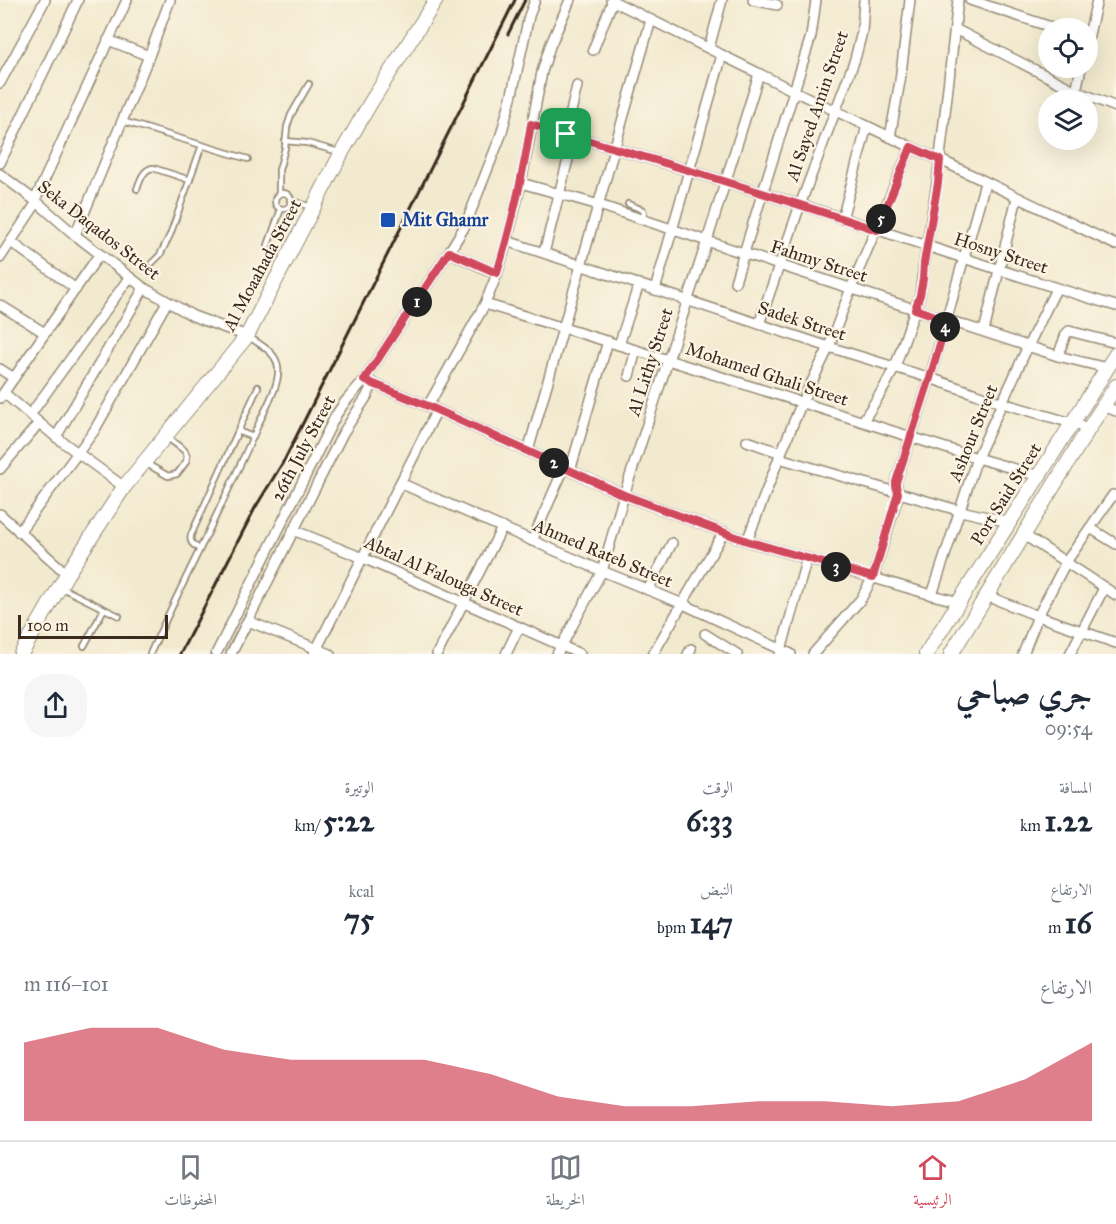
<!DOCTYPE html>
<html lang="ar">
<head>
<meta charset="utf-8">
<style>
  body { margin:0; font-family:"IM FELL Great Primer",Amiri,serif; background:#f6f6f7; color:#1f2937; direction:rtl; height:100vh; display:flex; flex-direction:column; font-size:22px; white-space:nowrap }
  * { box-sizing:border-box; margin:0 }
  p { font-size:20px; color:#747a83 }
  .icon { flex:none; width:33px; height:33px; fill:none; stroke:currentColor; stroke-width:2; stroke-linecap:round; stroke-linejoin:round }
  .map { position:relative; height:654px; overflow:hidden; direction:ltr }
  .panel { display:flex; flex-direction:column; background:#fff; flex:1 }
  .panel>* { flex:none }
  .fabs { position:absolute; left:1038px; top:18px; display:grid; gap:12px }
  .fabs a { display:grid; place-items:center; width:60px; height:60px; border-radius:50%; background:#fff; box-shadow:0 6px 24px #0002; font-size:30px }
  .scale { position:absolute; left:18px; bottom:15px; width:150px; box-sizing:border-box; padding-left:6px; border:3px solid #3b2a1e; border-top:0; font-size:16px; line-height:21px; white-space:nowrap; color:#3b2a1e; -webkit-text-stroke:4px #fcf5e5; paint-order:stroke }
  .pin { position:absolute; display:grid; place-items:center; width:51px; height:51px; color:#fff; margin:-26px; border-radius:12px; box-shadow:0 3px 9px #0006 }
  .km { position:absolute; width:30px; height:30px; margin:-15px; border-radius:50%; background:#222; color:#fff; font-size:16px; line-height:30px; text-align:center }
  .round { display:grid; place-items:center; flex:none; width:63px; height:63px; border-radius:24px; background:#f6f6f7 }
  .head { display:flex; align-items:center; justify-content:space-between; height:102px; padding:0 24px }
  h1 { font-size:33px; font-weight:700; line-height:45px }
  .stats { display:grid; grid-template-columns:repeat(3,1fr); gap:9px; height:102px; padding:6px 24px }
  .stats div { display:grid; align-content:center }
  .stats b { font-size:30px; font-weight:700 }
  .stats small { font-size:16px; font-weight:400 }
  .stats p { font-size:16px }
  .chart { height:168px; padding:12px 24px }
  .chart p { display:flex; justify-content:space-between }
  .chart svg { width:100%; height:108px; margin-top:6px; fill:#d1495b; opacity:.7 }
  .tab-bar { display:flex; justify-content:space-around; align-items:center; height:84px; border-top:2px solid #e0e1e3; background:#fff; font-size:16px; color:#747a83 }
  .tab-bar a { display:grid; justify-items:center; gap:3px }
  .tab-bar .active { color:#d1495b }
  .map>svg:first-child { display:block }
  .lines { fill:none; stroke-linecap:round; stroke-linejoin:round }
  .lane-casing { stroke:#968a76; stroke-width:8 }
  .street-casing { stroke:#968a76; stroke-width:12 }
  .secondary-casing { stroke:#968a76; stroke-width:16 }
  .lane { stroke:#fff; stroke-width:4.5 }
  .street { stroke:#fff; stroke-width:9 }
  .secondary { stroke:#fff; stroke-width:14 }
  .rail { stroke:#3b2a1e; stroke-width:3 }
  .route-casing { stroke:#fff; stroke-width:12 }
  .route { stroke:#d1495b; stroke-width:8 }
  .transit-dot { fill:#1a4fb4; stroke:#fcf5e5; stroke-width:2 }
  .labels { text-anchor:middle; stroke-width:4.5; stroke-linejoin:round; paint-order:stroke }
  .street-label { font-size:18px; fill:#3b2a1e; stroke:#fcf5e5 }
  .transit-label { font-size:18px; font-weight:bold; fill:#164399; stroke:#fcf5e5; text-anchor:start }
</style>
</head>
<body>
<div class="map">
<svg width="1116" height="654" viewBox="0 0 1116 654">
  <rect width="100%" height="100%" fill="#fcf5e5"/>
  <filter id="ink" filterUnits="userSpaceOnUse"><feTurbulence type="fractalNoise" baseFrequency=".0167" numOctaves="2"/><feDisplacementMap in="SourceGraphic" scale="12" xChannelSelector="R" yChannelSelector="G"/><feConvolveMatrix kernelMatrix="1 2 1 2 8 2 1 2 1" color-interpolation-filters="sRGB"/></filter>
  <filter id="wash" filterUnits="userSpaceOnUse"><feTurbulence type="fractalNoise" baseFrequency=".008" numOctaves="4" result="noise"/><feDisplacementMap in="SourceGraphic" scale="24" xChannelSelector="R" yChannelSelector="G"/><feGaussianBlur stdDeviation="1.35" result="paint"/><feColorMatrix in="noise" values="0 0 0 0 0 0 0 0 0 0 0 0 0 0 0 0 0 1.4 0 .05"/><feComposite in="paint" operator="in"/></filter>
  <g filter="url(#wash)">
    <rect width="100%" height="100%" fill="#f2eacf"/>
  </g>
  <g filter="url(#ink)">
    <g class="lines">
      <defs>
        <g id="lane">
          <polyline points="122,121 248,159"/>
          <polyline points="285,141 307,143 339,152"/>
          <path d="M137,189C140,181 143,169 153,168L190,180"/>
          <circle cx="283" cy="201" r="8"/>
          <polyline points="279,194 279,170 285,148 287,127 291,115 309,84"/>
          <polyline points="290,200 311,207"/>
          <polyline points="628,204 643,210 644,213 642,220"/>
          <polyline points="268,245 281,209"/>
          <polyline points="152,263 160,255 170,235 202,145"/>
          <polyline points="238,431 253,437"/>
          <polyline points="147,464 168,476 177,474 186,462 187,456 185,451 168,438"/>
          <path d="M199,549C194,545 189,543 191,535L258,387"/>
          <polyline points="62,588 119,616"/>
          <polyline points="84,646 104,609"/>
          <path d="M150,654C185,577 225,501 259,423C266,408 280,384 278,368C277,352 260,345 248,336"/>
        </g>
        <g id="street">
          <polyline points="611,0 794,91 911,147 949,164 1116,245"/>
          <polyline points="753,0 777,5"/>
          <polyline points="970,0 1054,28"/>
          <polyline points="955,29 1076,91 1116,107"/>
          <polyline points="1088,39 1097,0"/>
          <polyline points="108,40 149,56"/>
          <polyline points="709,48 722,0"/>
          <polyline points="593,50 613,0"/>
          <polyline points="0,83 45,0"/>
          <polyline points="1076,91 1081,68"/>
          <path d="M532,124C622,150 711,177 801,205C906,238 1010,275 1116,306"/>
          <polyline points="566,133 577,86"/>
          <polyline points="890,137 900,81 910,0"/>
          <polyline points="0,163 78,0"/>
          <polyline points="0,174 37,202 75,235 144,288 193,316 247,336"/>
          <polyline points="521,183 599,205 779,265 1058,356 1107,368"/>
          <polyline points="35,200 127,0"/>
          <polyline points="842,219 867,126"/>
          <polyline points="75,235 149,56 170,0"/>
          <polyline points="507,241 829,347 930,378 1002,403 1089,428"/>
          <polyline points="11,242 76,289"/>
          <polyline points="449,252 497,274"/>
          <polyline points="544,253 574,136"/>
          <polyline points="0,258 37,202"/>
          <polyline points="735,282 811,36 816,0"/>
          <polyline points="655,290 722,55"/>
          <polyline points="485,304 668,360 977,458 1039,476"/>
          <polyline points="0,305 45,333"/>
          <polyline points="759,324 800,205 855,59 862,32 864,0"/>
          <polyline points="984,331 1017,198"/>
          <polyline points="619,345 639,284"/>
          <polyline points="1058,356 1066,334 1069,331 1116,343"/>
          <polyline points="0,369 14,378"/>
          <polyline points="629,376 636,350"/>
          <polyline points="364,380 428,406 624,495 747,541 932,595 960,602"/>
          <polyline points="4,393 56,437 124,487"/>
          <polyline points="0,398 99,255"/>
          <polyline points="428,406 485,304 497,274 507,241 521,183 542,72 550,46 570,0"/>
          <polyline points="1103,406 1116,411"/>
          <polyline points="30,415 129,278"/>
          <polyline points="863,421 885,386 895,367 920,295 924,263 937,183 958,0"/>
          <polyline points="56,437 144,288"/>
          <polyline points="747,441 781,453"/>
          <polyline points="528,451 651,20"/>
          <polyline points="779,458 961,511 1009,522"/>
          <polyline points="0,469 39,423"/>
          <polyline points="570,471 608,341"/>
          <polyline points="400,483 602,571 683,604 791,654"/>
          <polyline points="0,514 67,574"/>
          <polyline points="1090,528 1116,544"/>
          <polyline points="293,530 363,558 580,654"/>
          <polyline points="19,532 94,431 167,302"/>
          <polyline points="1024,535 1116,595"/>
          <polyline points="532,541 564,468"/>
          <polyline points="747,541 779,458 802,402 829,347 851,288 911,147"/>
          <polyline points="648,590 672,543"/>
          <polyline points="932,595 977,458 1028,346 1056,289"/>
          <polyline points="987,596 1038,616 1116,643"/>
          <polyline points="248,621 330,654"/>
          <polyline points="705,634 737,654"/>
          <polyline points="216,654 336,415 345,402 364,380 449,252 465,226 501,135 512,94 529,16 535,0"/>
          <polyline points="231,654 343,433 367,396 373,383"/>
          <polyline points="314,654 437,410"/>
          <polyline points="437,654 502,528"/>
          <polyline points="506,654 519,627"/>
          <polyline points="557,654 602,571 624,495 707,241 759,74"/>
          <polyline points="653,654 724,532"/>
          <polyline points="688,654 691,649"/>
          <polyline points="780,654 807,558"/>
          <polyline points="813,654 861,599 873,577 899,493 897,490 896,482 930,378 985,183"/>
          <polyline points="1023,654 1038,616 1066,562 1113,495"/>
          <polyline points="1070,654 1104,588"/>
        </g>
        <g id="secondary">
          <polyline points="21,654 67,574 124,487 247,336 342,152 371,102 436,0"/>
          <polyline points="926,654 1116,354"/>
          <polyline points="951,654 1089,428 1116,386"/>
        </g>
      </defs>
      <use href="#lane" class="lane-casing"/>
      <use href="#street" class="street-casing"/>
      <use href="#secondary" class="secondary-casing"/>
      <use href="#lane" class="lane"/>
      <use href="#street" class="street"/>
      <use href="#secondary" class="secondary"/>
      <g class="rail">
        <polyline points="508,34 525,0"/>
        <polyline points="180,654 255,508 285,459 515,0"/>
      </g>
    </g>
  </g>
  <g class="lines" filter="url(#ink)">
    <defs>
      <path id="route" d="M531,124C647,157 762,192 877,230L911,147L940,160L938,183L924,263L923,279L920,295L915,309L947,320L930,378L896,482V486L898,493L873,577L747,541L624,495L428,406L364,380L449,252L497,273C512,224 523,175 531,124Z"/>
    </defs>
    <use href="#route" class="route-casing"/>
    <use href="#route" class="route"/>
  </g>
  <rect class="transit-dot" x="380" y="212" width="16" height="16" rx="3"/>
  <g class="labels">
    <g class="street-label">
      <text transform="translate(817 106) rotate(-71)" y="6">Al Sayed Amin Street</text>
      <text transform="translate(99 230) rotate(38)" y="6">Seka Daqados Street</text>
      <text transform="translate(1001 253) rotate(18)" y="6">Hosny Street</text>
      <text transform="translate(819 261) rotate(18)" y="6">Fahmy Street</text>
      <text transform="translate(262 265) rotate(-62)" y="6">Al Moaahada Street</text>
      <text transform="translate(802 321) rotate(18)" y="6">Sadek Street</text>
      <text transform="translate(650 362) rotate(-72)" y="6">Al Lithy Street</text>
      <text transform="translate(767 374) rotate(18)" y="6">Mohamed Ghali Street</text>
      <text transform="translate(973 433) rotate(-68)" y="6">Ashour Street</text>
      <text transform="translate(303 448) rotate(-62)" y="6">26th July Street</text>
      <text transform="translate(1006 494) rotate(-58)" y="6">Port Said Street</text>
      <text transform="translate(603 553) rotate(23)" y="6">Ahmed Rateb Street</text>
      <text transform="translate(444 576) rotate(24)" y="6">Abtal Al Falouga Street</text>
    </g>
    <g class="transit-label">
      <text x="402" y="226">Mit Ghamr</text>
    </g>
  </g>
</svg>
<div class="fabs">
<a><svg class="icon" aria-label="locate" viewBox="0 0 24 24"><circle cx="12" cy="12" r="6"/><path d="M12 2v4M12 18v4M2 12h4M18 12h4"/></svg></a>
<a><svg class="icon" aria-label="layers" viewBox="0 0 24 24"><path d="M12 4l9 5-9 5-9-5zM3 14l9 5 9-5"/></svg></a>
</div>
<div class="scale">100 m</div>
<div class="pin" style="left:566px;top:134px;background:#1e9e55"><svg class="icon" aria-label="arrive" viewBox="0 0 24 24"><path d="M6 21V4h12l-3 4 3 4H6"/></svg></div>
<b class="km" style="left:417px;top:302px">1</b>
<b class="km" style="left:554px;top:463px">2</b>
<b class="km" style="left:836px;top:567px">3</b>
<b class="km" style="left:945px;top:327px">4</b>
<b class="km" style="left:881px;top:219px">5</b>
</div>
<section class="panel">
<div class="head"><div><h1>جري صباحي</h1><p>09:54</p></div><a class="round"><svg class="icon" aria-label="share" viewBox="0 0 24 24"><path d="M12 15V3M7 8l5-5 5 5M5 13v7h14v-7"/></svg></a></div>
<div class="stats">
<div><p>المسافة</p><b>1.22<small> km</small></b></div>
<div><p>الوقت</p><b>6:33</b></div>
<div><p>الوتيرة</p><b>5:22<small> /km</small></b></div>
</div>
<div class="stats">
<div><p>الارتفاع</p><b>16<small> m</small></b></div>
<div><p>النبض</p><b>147<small> bpm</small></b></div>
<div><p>kcal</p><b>75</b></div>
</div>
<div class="chart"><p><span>الارتفاع</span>101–116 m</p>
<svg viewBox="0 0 160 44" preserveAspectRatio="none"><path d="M0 44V12L10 6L20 6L30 15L40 19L50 19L60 19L70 25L80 34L90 38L100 38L110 36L120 36L130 38L140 36L150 27L160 12V44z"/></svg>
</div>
</section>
<nav class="tab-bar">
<a class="active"><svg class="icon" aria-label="home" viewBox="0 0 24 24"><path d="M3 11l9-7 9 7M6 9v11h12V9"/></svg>الرئيسية</a>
<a><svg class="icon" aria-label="map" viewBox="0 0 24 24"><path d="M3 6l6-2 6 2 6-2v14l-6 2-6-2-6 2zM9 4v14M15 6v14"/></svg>الخريطة</a>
<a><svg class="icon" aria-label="saved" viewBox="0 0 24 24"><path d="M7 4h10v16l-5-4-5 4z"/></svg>المحفوظات</a>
</nav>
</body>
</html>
